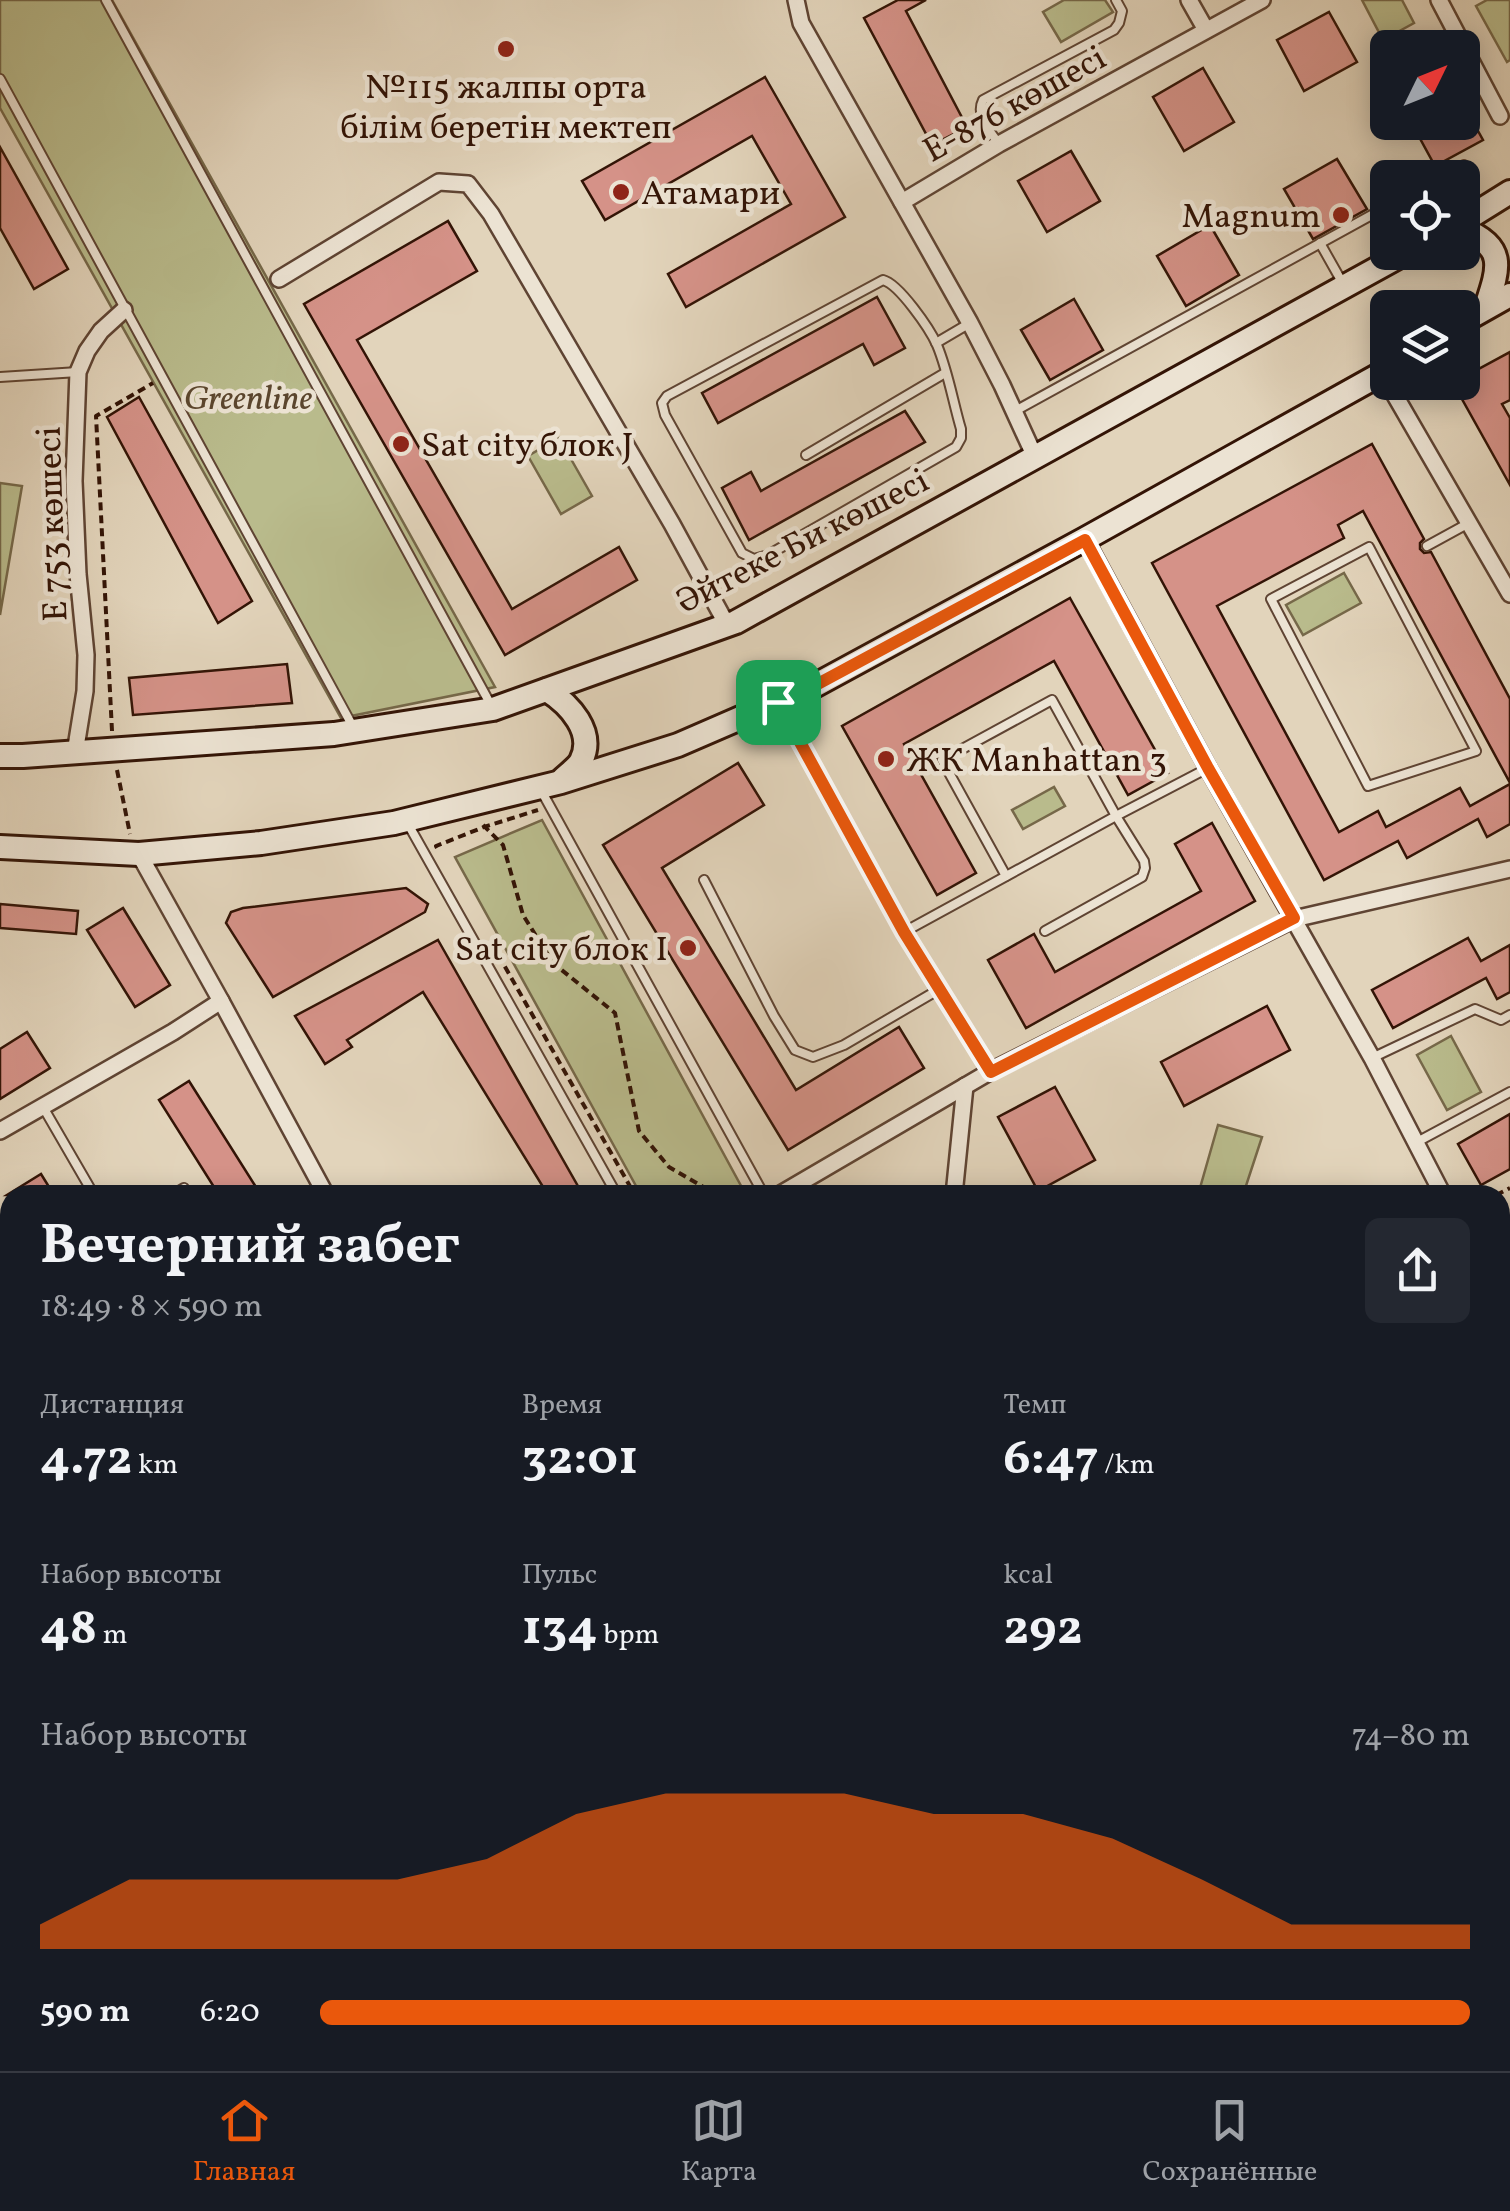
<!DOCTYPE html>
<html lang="ru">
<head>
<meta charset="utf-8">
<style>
  body { margin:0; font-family:Vollkorn,serif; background:#242831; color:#f1f3f6; height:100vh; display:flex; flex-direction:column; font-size:38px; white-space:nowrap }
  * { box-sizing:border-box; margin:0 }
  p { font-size:32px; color:#9ea1a6 }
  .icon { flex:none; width:55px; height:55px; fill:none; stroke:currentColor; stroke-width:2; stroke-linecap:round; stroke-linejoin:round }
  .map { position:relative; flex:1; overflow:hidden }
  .panel { position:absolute; left:0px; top:1185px; width:1510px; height:888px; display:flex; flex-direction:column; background:#171b24; border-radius:30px 30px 0 0; box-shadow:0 5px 25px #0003 }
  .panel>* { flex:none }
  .needle { width:65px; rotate:47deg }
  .tools { position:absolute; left:1370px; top:30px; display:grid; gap:20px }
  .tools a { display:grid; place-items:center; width:110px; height:110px; border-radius:15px; background:#171b24; box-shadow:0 5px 25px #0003; font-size:50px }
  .pin { position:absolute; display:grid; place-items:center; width:85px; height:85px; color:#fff; margin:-42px; border-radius:20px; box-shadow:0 5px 15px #0006 }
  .round { display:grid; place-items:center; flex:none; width:105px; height:105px; border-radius:15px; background:#242831 }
  .headline { display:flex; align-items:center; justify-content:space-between; height:170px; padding:0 40px }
  h1 { font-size:55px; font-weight:700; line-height:75px }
  .figures { display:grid; grid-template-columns:repeat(3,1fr); gap:15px; height:170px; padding:10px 40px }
  .figures div { display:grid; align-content:center }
  .figures b { font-size:50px; font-weight:700 }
  .figures small { font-size:28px; font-weight:400 }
  .figures p { font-size:28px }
  .chart { height:280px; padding:20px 40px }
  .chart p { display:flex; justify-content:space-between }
  .chart svg { width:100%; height:180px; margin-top:10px; fill:#ea580c; opacity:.7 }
  ul { padding:0 40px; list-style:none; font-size:32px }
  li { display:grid; grid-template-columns:160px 120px 1fr; align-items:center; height:75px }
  li i { height:25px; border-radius:12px; background:#ea580c }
  .tab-bar { display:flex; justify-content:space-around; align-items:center; height:140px; border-top:2px solid #363941; background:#171b24; font-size:28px; color:#9ea1a6 }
  .tab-bar a { display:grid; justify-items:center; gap:5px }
  .tab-bar .active { color:#ea580c }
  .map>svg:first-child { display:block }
  .green { fill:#b9bb8c; stroke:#766849; stroke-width:2.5 }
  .building { fill:#d59288; stroke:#331406; stroke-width:2.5 }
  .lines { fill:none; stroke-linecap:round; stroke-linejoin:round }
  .lane-casing { stroke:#5f4433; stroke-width:12 }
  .street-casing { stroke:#5f4433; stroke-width:20 }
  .secondary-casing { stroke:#331406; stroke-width:28 }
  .path { stroke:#331406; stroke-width:4; stroke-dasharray:8 5; stroke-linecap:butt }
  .lane { stroke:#ece3d3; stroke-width:8 }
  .street { stroke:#ece3d3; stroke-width:15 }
  .secondary { stroke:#ece3d3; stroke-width:22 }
  .route-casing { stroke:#fff; stroke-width:20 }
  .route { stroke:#ea580c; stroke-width:12 }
  .poi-dot { fill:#8f2418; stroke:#ece3d3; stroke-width:4 }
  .labels { text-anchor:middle; stroke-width:9; stroke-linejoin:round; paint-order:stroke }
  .poi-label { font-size:35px; fill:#331406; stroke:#ece3d3; text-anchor:start }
  .street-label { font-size:35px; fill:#331406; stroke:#ece3d3 }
  .park-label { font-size:35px; font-style:italic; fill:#5b462e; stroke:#ece3d3 }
</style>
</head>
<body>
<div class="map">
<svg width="1510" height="2071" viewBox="0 0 1510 2071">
  <rect width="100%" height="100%" fill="#e2d4bb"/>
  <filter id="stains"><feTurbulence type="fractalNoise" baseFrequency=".002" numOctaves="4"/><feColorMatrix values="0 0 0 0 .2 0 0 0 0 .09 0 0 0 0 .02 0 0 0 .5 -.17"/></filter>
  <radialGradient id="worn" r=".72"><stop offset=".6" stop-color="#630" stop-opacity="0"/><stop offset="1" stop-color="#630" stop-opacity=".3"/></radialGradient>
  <g class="green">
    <polygon points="0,0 112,0 495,687 341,718 0,108"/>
    <polygon points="1064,0 1105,0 1113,12 1061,42 1043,12"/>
    <polygon points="1362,0 1402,0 1414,23 1383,40"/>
    <polygon points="1487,0 1510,0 1510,60 1507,62 1476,6"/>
    <polygon points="559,438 592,496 561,514 528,456"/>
    <polygon points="0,483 22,486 0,615"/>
    <polygon points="1344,573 1361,603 1303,635 1286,605"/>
    <polygon points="1054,787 1065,806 1023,829 1012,810"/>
    <polygon points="542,820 746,1195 641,1195 455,857"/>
    <polygon points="1451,1036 1481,1092 1447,1110 1417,1055"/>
    <polygon points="1218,1125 1262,1137 1243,1195 1198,1195"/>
  </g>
  <g class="building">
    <polygon points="898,0 926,0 906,11 967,127 932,145 864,18"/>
    <polygon points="1329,12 1357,62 1304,91 1277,40"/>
    <polygon points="1203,68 1234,122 1184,151 1153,97"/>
    <polygon points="765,77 845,217 686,307 668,274 791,204 752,136 605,220 582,181"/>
    <polygon points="1462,102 1483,140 1435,166 1411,122 1462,122"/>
    <polygon points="0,147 68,269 34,289 0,228"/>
    <polygon points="1071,151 1100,201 1047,232 1018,181"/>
    <polygon points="1337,159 1367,209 1313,239 1284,189"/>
    <polygon points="448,221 477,271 357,340 512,609 619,547 637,580 505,655 304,304"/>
    <polygon points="1210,225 1239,275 1186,306 1157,256"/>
    <polygon points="877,297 905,348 874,365 863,344 718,423 702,393"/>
    <polygon points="1074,299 1103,350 1050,380 1021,330"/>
    <polygon points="1510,352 1510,400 1502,404 1510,418 1510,485 1453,383 1462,382 1462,378"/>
    <polygon points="139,397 252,601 218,623 107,417"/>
    <polygon points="905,411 925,442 749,540 722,488 751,472 761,491"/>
    <polygon points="1372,444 1424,539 1420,543 1420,549 1424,553 1431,552 1510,699 1510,783 1363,511 1338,525 1344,538 1217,606 1339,832 1378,811 1386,827 1460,788 1470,806 1510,784 1510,824 1487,837 1478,819 1407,858 1398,841 1324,880 1152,563"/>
    <polygon points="1070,598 1168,773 1128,795 1054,661 904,744 976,873 937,895 842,726"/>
    <polygon points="287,664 292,703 133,715 129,678"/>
    <polygon points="738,763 764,805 662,868 796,1090 899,1027 924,1068 788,1150 603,845"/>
    <polygon points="1212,823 1255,901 1026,1028 988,960 1034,934 1055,972 1201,891 1175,844"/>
    <polygon points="406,888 428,904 425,912 273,997 226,923 231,912 243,908"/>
    <polygon points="0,904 78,911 76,934 0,928"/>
    <polygon points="123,908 170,985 135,1007 87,930"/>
    <polygon points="1468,938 1481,961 1510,945 1510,992 1497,999 1486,978 1393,1028 1372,990"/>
    <polygon points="438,940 583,1195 548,1195 423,992 347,1040 352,1047 325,1064 295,1016"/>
    <polygon points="1267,1006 1290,1050 1184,1106 1161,1062"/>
    <polygon points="27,1032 50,1068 0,1099 0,1049"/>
    <polygon points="189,1081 261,1195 219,1195 159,1100"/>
    <polygon points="1055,1087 1095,1160 1038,1191 998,1117"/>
    <polygon points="1510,1114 1510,1169 1481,1185 1458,1144"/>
    <polygon points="41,1174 54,1195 7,1195"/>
  </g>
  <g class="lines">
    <defs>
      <g id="lane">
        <polyline points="106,0 492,707"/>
        <polyline points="0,79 352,725"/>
        <path d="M999,144C990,131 975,116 983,100L1114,30L1119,23L1122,11L1116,0"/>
        <polyline points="1441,178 1464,165"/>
        <polyline points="1320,243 1342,282"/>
        <path d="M883,280C899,284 930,329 937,345C948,371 953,402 961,429V438L956,447L768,555L754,559L742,553L665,415L662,403L667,396Z"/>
        <polyline points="936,343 970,323"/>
        <polyline points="0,377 78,372"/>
        <polyline points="1015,411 1388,206"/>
        <polyline points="806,455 945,373"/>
        <polyline points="1427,546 1469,523"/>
        <polygon points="1369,547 1476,751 1368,786 1271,599"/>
        <polyline points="779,704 904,932 1116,816 1208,768"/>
        <polyline points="542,792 764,1195"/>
        <polyline points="408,824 617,1195"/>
        <polyline points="1006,876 942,760 1052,700 1116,816 1144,861 1145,868 1142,877 1045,931"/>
        <polyline points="704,880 774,1016 795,1050 813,1057 844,1045 938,990"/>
        <polyline points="904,932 991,1071"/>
        <polyline points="1374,1057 1475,1009 1501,1020 1510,1015"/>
        <polyline points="43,1107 94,1195"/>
        <polyline points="1417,1142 1510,1092"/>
        <polyline points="172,1195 184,1188"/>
      </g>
      <g id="street">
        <polyline points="796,0 801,23 970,323 1002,385 1035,457"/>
        <polyline points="1189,0 1206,30"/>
        <polyline points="1439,0 1500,116"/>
        <polyline points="902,202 999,144 1262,0"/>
        <polyline points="279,279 439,182 468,184 491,214 672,524 727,625"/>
        <polyline points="1382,373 1510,594"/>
        <polyline points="1085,539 1208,768 1372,1058 1443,1195"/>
        <polyline points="75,753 85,691 86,655 78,574 74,481 78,372 87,351 101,331 124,310"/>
        <polyline points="221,1001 326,1195"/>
        <polyline points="0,1131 173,1032 221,1001 139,854"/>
        <polyline points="779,1195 991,1071 1294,919 1510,869"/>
        <polyline points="954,1195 965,1086"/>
        <polyline points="0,1257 10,1275"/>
        <polyline points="1500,1604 1510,1598"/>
        <polyline points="0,1632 10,1627"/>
        <polyline points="0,1800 6,1796 10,1802"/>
        <polyline points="0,1896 10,1913"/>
        <polyline points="94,2062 99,2071"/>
        <polyline points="596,2062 607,2071"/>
        <polyline points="673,2071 684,2062"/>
      </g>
      <g id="secondary">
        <polyline points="1462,222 1510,192"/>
        <path d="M1462,229C1507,246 1499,268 1486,307"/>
        <polyline points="1462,322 1510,295"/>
        <path d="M547,690C569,704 596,732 581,761C578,767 568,774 563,779"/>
        <polyline points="0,756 23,756 334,734 493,709 736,622 1407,252"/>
        <polyline points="0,847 139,854 261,843 394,823 561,782 678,745 814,686 1085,539 1388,370"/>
        <polyline points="1500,1240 1510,1235"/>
        <polyline points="14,2071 29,2062"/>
      </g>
    </defs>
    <use href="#lane" class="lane-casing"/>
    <use href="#street" class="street-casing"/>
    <use href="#secondary" class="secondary-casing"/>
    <g class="path">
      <polyline points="112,731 96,416 153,383"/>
      <polyline points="117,770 130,834"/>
      <polyline points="483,825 503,845 523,915 553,963 615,1013 639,1131 669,1167 717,1195"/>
      <polyline points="437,848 436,846 484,827 538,810"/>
      <polyline points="492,944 635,1195"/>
      <polyline points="1496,1195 1510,1188"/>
      <polyline points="1500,1298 1510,1293"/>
      <polyline points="0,2036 10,2030"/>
      <polyline points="1104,2062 1109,2071"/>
      <polyline points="739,2071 752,2062"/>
    </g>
    <use href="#lane" class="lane"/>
    <use href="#street" class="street"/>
    <use href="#secondary" class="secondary"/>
  </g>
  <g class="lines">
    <defs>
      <polygon id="route" points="1085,540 1208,768 1294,918 991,1072 904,932 778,702 814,686"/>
    </defs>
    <use href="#route" class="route-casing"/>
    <use href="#route" class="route"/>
  </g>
  <g class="poi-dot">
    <circle cx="506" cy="49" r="10"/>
    <circle cx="621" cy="192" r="10"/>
    <circle cx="1341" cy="215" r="10"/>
    <circle cx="401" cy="444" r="10"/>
    <circle cx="886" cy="759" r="10"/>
    <circle cx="688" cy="948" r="10"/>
  </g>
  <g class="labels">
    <g class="poi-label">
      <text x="506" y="98" text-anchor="middle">№115 жалпы орта<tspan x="506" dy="40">білім беретін мектеп</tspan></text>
      <text x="641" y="204">Атамари</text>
      <text x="1321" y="227" text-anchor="end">Magnum</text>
      <text x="421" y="456">Sat city блок J</text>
      <text x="906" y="771">ЖК Manhattan 3</text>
      <text x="668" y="960" text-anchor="end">Sat city блок I</text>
    </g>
    <g class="street-label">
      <text transform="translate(1014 103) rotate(-29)" y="12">Е-876 көшесі</text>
      <text transform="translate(51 524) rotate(-92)" y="12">Е 753 көшесі</text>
      <text transform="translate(802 540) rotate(-27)" y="12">Әйтеке Би көшесі</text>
    </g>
    <g class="park-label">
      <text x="248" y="409">Greenline</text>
    </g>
  </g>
  <rect width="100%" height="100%" filter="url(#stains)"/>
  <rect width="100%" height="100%" fill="url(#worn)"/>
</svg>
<div class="tools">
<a><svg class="needle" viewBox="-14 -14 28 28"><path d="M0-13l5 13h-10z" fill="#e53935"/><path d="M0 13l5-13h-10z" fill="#9ea1a6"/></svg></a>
<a><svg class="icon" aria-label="locate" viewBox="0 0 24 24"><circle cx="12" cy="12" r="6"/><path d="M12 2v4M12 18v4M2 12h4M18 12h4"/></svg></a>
<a><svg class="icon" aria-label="layers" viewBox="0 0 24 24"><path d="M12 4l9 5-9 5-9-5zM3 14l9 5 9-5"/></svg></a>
</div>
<div class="pin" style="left:778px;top:702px;background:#1e9e55"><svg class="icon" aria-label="arrive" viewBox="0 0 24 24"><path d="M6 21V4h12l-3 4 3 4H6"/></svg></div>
<section class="panel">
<div class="headline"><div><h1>Вечерний забег</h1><p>18:49 · 8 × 590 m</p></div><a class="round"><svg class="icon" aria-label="share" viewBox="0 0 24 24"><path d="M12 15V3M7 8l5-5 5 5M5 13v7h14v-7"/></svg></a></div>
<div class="figures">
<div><p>Дистанция</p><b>4.72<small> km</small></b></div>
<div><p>Время</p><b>32:01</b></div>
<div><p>Темп</p><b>6:47<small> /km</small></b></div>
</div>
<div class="figures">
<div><p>Набор высоты</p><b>48<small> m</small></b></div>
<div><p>Пульс</p><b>134<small> bpm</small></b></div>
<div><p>kcal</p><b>292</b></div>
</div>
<div class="chart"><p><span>Набор высоты</span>74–80 m</p>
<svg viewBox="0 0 160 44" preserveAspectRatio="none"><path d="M0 44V38L10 27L20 27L30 27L40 27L50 22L60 11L70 6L80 6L90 6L100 11L110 11L120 17L130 27L140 38L150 38L160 38V44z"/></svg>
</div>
<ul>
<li><b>590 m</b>6:20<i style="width:100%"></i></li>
</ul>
</section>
</div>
<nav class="tab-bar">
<a class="active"><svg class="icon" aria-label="home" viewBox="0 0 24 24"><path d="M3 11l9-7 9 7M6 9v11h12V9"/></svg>Главная</a>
<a><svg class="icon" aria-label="map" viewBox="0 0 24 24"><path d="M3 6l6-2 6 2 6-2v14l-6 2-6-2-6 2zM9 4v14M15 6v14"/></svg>Карта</a>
<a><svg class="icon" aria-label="saved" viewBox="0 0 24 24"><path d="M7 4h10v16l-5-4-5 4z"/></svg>Сохранённые</a>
</nav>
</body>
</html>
